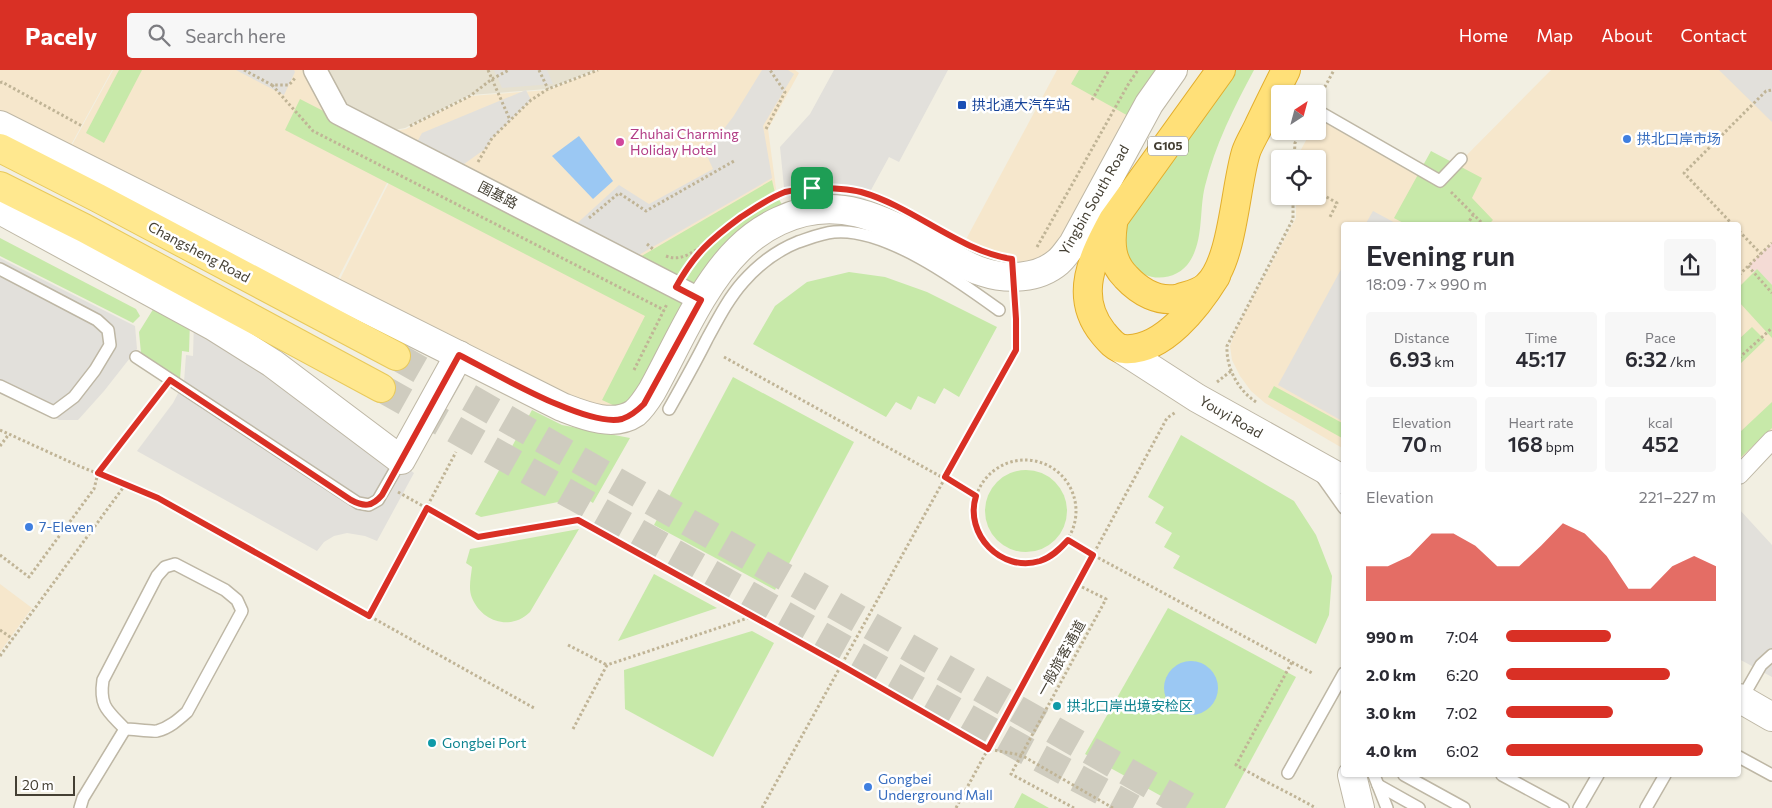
<!DOCTYPE html>
<html lang="en">
<head>
<meta charset="utf-8">
<style>
  body { margin:0; font-family:Commissioner,"Noto Sans SC",sans-serif; background:#f7f7f7; color:#2b2b33; height:100vh; display:flex; flex-direction:column; font-size:19px; white-space:nowrap }
  * { box-sizing:border-box; margin:0 }
  p { font-size:16px; color:#7c7c81 }
  .icon { flex:none; width:28px; height:28px; fill:none; stroke:currentColor; stroke-width:2; stroke-linecap:round; stroke-linejoin:round }
  .map { position:relative; flex:1; overflow:hidden }
  .details { position:absolute; left:1341px; top:152px; width:400px; height:555px; display:flex; flex-direction:column; background:#fff; border-radius:5px; box-shadow:0 1px 4px #0004 }
  .details>* { flex:none }
  .needle { width:32px; rotate:36deg }
  .fabs { position:absolute; left:1271px; top:15px; display:grid; gap:10px }
  .fabs a { display:grid; place-items:center; width:55px; height:55px; border-radius:5px; background:#fff; box-shadow:0 1px 4px #0004; font-size:25px }
  .scale { position:absolute; left:15px; bottom:12px; width:60px; box-sizing:border-box; padding-left:5px; border:2px solid #443f33; border-top:0; font-size:14px; line-height:18px; white-space:nowrap; color:#443f33; -webkit-text-stroke:4px #fff; paint-order:stroke }
  .pin { position:absolute; display:grid; place-items:center; width:42px; height:42px; color:#fff; margin:-21px; border-radius:10px; box-shadow:0 2px 8px #0006 }
  .round { display:grid; place-items:center; flex:none; width:52px; height:52px; border-radius:5px; background:#f7f7f7 }
  .headline { display:flex; align-items:center; justify-content:space-between; height:85px; padding:0 25px }
  h1 { font-size:28px; font-weight:600; line-height:38px }
  .stats { display:grid; grid-template-columns:repeat(3,1fr); gap:8px; height:85px; padding:5px 25px }
  .stats div { display:grid; align-content:center; border-radius:5px; background:#f7f7f7; text-align:center }
  .stats b { font-size:21px; font-weight:600 }
  .stats small { font-size:14px; font-weight:400 }
  .stats p { font-size:14px }
  .chart { height:140px; padding:10px 25px }
  .chart p { display:flex; justify-content:space-between }
  .chart svg { width:100%; height:90px; margin-top:5px; fill:#d93025; opacity:.7 }
  ul { padding:0 25px; list-style:none; font-size:16px }
  li { display:grid; grid-template-columns:80px 60px 1fr; align-items:center; height:38px }
  li i { height:12px; border-radius:6px; background:#d93025 }
  header { display:flex; align-items:center; gap:30px; box-sizing:border-box; height:70px; padding:0 25px; background:#d93025; color:#fff }
  header strong { font-size:24px }
  nav { display:flex; gap:28px; margin-inline-start:auto; font-size:18px }
  .search { width:350px; height:45px; background:#f7f7f7; display:flex; align-items:center; gap:12px; box-sizing:border-box; padding:0 18px; border-radius:5px; color:#7c7c81; font-size:19px }
  .map>svg:first-child { display:block }
  .residential { fill:#e6e1d0 }
  .commercial { fill:#f6e7cc }
  .medical { fill:#f4dbd5 }
  .green { fill:#c7e9a9 }
  .parking { fill:#e2e0db }
  .water { fill:#9bc8f3 }
  .lines { fill:none; stroke-linecap:round; stroke-linejoin:round }
  .primary-tunnel { stroke:#cfccbf; stroke-width:28; stroke-dasharray:28 14; stroke-linecap:butt }
  .service-casing { stroke:#beb7a5; stroke-width:14 }
  .pedestrian-casing { stroke:#beb7a5; stroke-width:20 }
  .minor-casing { stroke:#beb7a5; stroke-width:25 }
  .tertiary-casing { stroke:#beb7a5; stroke-width:30 }
  .primary-casing { stroke:#e8c95b; stroke-width:30 }
  .trunk-casing { stroke:#e3ae2c; stroke-width:30 }
  .path { stroke:#c0b496; stroke-width:3; stroke-dasharray:2.5 2.5; stroke-linecap:butt }
  .service { stroke:#fff; stroke-width:11 }
  .pedestrian { stroke:#fff; stroke-width:18 }
  .minor { stroke:#fff; stroke-width:22 }
  .tertiary { stroke:#fff; stroke-width:28 }
  .primary { stroke:#ffe88f; stroke-width:28 }
  .trunk { stroke:#ffe078; stroke-width:28 }
  .path-bridge { stroke:#c0b496; stroke-width:3; stroke-dasharray:2.5 2.5; stroke-linecap:butt }
  .route-casing { stroke:#fff; stroke-width:10 }
  .route { stroke:#d93025; stroke-width:6 }
  .transit-dot { fill:#1a4fb4; stroke:#fff; stroke-width:2 }
  .shop-dot { fill:#3f7fe0; stroke:#fff; stroke-width:2 }
  .hotel-dot { fill:#d1479c; stroke:#fff; stroke-width:2 }
  .culture-dot { fill:#0f9aa8; stroke:#fff; stroke-width:2 }
  .labels { text-anchor:middle; stroke-width:5; stroke-linejoin:round; paint-order:stroke }
  .shield { fill:#fff; stroke:#7c7970; stroke-width:1 }
  .shield-label { font-size:12px; font-weight:bold; fill:#443f33 }
  .transit-label { font-size:14px; fill:#164399; stroke:#fff; text-anchor:start }
  .hotel-label { font-size:14px; fill:#b23c85; stroke:#fff; text-anchor:start }
  .shop-label { font-size:14px; fill:#366cbe; stroke:#fff; text-anchor:start }
  .street-label { font-size:14px; fill:#443f33; stroke:#fff }
  .culture-label { font-size:14px; fill:#0d838f; stroke:#fff; text-anchor:start }
</style>
</head>
<body>
<header>
<strong>Pacely</strong>
<div class="search"><svg class="icon" aria-label="search" viewBox="0 0 24 24"><circle cx="10" cy="10" r="6"/><path d="M15 15l6 6"/></svg>Search here</div>
<nav><a>Home</a><a>Map</a><a>About</a><a>Contact</a></nav>
</header>
<div class="map">
<svg width="1772" height="738" viewBox="0 0 1772 738">
  <rect width="100%" height="100%" fill="#f2efe2"/>
  <polygon class="residential" points="317,0 595,0 547,19 470,25 405,58 378,63 339,42"/>
  <g class="commercial">
    <polygon points="0,0 112,0 65,86 0,54"/>
    <polygon points="113,0 315,0 338,44 405,78 332,220 66,86"/>
    <polygon points="598,0 795,0 799,3 768,59 776,119 738,178 701,229 380,64 406,59 471,26 548,20"/>
    <polygon points="1057,0 1171,0 1048,198 956,188"/>
    <polygon points="1551,0 1744,0 1772,28 1772,173 1748,197 1772,223 1772,364 1739,395 1739,155 1487,155 1442,110"/>
    <polygon points="1319,45 1438,112 1481,155 1344,155 1344,379 1265,333 1251,321 1240,306 1232,290 1230,276 1237,258 1296,148 1296,126 1318,126 1318,89 1296,89 1311,61 1318,61 1318,48"/>
    <polygon points="406,79 701,230 605,349 334,221"/>
    <polygon points="0,514 32,538 0,582"/>
  </g>
  <polygon class="medical" points="1772,173 1772,222 1748,196"/>
  <g class="green">
    <polygon points="119,0 142,0 104,73 86,63"/>
    <polygon points="1079,0 1161,0 1132,48 1071,14"/>
    <path d="M1234,0H1254C1234,37 1215,75 1205,116C1199,140 1204,169 1190,191C1178,211 1146,214 1132,194C1121,176 1123,176 1125,155Z"/>
    <polygon points="300,29 695,232 628,342 602,330 645,246 285,60"/>
    <polygon points="1431,81 1482,108 1472,128 1493,150 1488,155 1407,155 1394,148"/>
    <polygon points="772,110 775,123 788,144 700,226 633,191"/>
    <polygon points="0,168 136,239 140,246 133,253 0,186"/>
    <polygon points="1757,199 1772,215 1772,268 1739,232 1739,217"/>
    <polygon points="849,202 885,207 927,222 997,257 959,327 944,318 935,334 918,326 911,340 896,332 886,347 753,274 775,236 807,212"/>
    <polygon points="157,233 190,250 189,282 182,281 180,310 141,283 139,262"/>
    <polygon points="1752,257 1765,270 1739,295 1739,269"/>
    <polygon points="733,307 854,372 775,520 654,455"/>
    <polygon points="1274,316 1344,354 1342,368 1268,327"/>
    <polygon points="1772,332 1772,358 1739,389 1739,363"/>
    <polygon points="532,340 562,355 630,368 593,433 584,427 481,447 475,444"/>
    <polygon points="1181,365 1294,431 1316,465 1332,506 1329,545 1316,574 1173,498 1180,486 1164,477 1172,463 1155,453 1164,437 1148,427"/>
    <circle cx="1026" cy="441" r="41"/>
    <path d="M579,459L530,542C511,561 482,552 472,528C468,519 471,507 472,497L466,493L470,479Z"/>
    <polygon points="654,504 717,538 618,571"/>
    <polygon points="1168,538 1296,607 1225,738 1183,738 1085,684"/>
    <polygon points="752,561 774,573 713,687 625,639 624,600"/>
    <polygon points="1022,723 1049,738 1014,738"/>
  </g>
  <g class="parking">
    <polygon points="236,0 294,0 295,2 284,25"/>
    <polygon points="494,0 547,0 553,14 502,18"/>
    <polygon points="762,0 788,0 794,4 763,56 772,108 632,189 572,158 619,115 649,134 713,99 704,79 716,69 733,47"/>
    <polygon points="834,0 948,0 899,92 889,87 865,131 784,117 780,77 810,44"/>
    <polygon points="1719,0 1772,0 1772,52"/>
    <polygon points="526,20 531,30 492,68 485,79 453,102 412,81 422,63"/>
    <polygon points="1373,141 1399,155 1365,155"/>
    <polygon points="0,188 135,256 137,279 104,321 78,350 59,350 0,320"/>
    <polygon points="1344,194 1344,352 1278,315"/>
    <polygon points="194,250 248,282 414,403 377,471 365,466 347,463 334,466 324,472 317,481 137,381 173,333 184,312 186,285 193,286"/>
    <polygon points="1739,439 1772,475 1772,607 1739,589"/>
  </g>
  <g class="water">
    <polygon points="579,66 613,111 593,129 552,86"/>
    <circle cx="1191" cy="618" r="27"/>
  </g>
  <g class="lines">
    <g class="primary-tunnel">
      <polyline points="396,286 1191,738"/>
      <polyline points="381,318 1023,679 1133,738"/>
    </g>
    <defs>
      <g id="service">
        <polyline points="1318,41 1440,111 1461,89"/>
        <polyline points="0,199 97,250 108,260 110,275 95,300 74,327 54,342 0,316"/>
        <polyline points="136,287 358,433 369,435 378,430 401,390"/>
        <path d="M669,339C682,316 695,293 707,269C718,249 728,229 743,212C758,195 778,180 798,172C810,168 822,163 834,162C885,157 959,211 999,240"/>
        <polyline points="1322,407 1344,438"/>
        <path d="M175,494L225,520L237,530L242,541L187,642C178,650 169,658 157,661C152,662 133,659 125,659C108,641 99,637 103,610L157,506L165,497Z"/>
        <polyline points="1741,630 1761,595 1772,585"/>
        <polyline points="1739,687 1772,705"/>
        <polyline points="1288,703 1344,603"/>
        <polyline points="1374,705 1387,738"/>
        <polyline points="1404,705 1464,738"/>
        <polyline points="1502,705 1563,738"/>
        <polyline points="1378,715 1419,738"/>
        <polyline points="80,738 83,728 125,659"/>
        <polyline points="1579,738 1598,705"/>
        <polyline points="1646,738 1665,705"/>
      </g>
      <polyline id="pedestrian" points="1739,405 1772,370"/>
      <polyline id="minor" points="315,0 338,43 701,230"/>
      <g id="tertiary">
        <path d="M0,55L562,337C583,345 613,358 635,343C642,337 647,329 652,321C677,276 702,215 739,179C751,167 764,158 779,151C839,122 886,151 939,180C953,187 968,198 983,202C1007,210 1038,209 1058,192C1064,187 1068,180 1073,174L1149,34L1173,0"/>
        <polyline points="0,140 213,256 272,293 401,390 459,285"/>
        <polyline points="1121,279 1197,328 1344,410"/>
        <polyline points="1739,628 1772,647"/>
        <polyline points="1352,705 1360,738"/>
      </g>
      <g id="primary">
        <polyline points="0,78 98,128 396,286"/>
        <polyline points="0,116 84,158 381,318"/>
      </g>
      <g id="trunk">
        <path d="M1113,154C1110,174 1111,192 1126,207C1140,222 1159,233 1180,228C1189,225 1200,223 1207,216C1233,193 1235,117 1246,82C1249,73 1255,64 1259,55C1268,36 1277,18 1286,0"/>
        <path d="M1216,206C1198,235 1163,282 1124,279C1116,279 1108,269 1103,263C1073,226 1093,187 1113,150L1221,0"/>
      </g>
    </defs>
    <use href="#service" class="service-casing"/>
    <use href="#pedestrian" class="pedestrian-casing"/>
    <use href="#minor" class="minor-casing"/>
    <use href="#tertiary" class="tertiary-casing"/>
    <use href="#primary" class="primary-casing"/>
    <use href="#trunk" class="trunk-casing"/>
    <g class="path">
      <polyline points="244,0 272,15 289,15 296,7"/>
      <polyline points="488,0 510,50"/>
      <polyline points="539,0 548,19"/>
      <polyline points="0,13 2,12 82,56"/>
      <polyline points="272,15 313,61 664,240"/>
      <polyline points="1320,26 1334,0"/>
      <polyline points="1092,30 1109,0"/>
      <polyline points="410,56 470,26 492,9 509,0"/>
      <polyline points="766,59 785,22 770,0"/>
      <polyline points="1294,89 1295,73 1301,61"/>
      <polyline points="478,92 492,68 531,30 548,19 598,0"/>
      <polyline points="1318,122 1337,133 1329,149"/>
      <polyline points="1451,122 1484,155"/>
      <polyline points="589,148 619,123 646,141 734,91"/>
      <polyline points="1467,155 1473,145"/>
      <polyline points="1733,155 1684,103 1766,21 1772,20"/>
      <polyline points="1739,161 1761,184"/>
      <polyline points="647,174 654,180"/>
      <polyline points="1037,177 1129,13 1138,0"/>
      <path d="M666,186C681,192 694,182 705,173"/>
      <polyline points="1748,196 1772,223"/>
      <polyline points="685,200 713,168"/>
      <polyline points="1739,205 1772,173"/>
      <polyline points="724,287 976,426"/>
      <polyline points="1739,288 1772,258"/>
      <polyline points="634,300 667,234"/>
      <polyline points="1217,312 1231,301"/>
      <path d="M1256,332C1238,320 1226,298 1227,276L1293,149V126"/>
      <polyline points="0,360 79,396 158,428 534,638"/>
      <polyline points="0,376 9,364"/>
      <circle cx="1025" cy="441" r="51"/>
      <polyline points="398,422 478,467 578,450 841,595 988,679 1021,685 1113,738"/>
      <polyline points="1068,470 1093,485 1312,603"/>
      <polyline points="0,485 29,507 94,419 98,403 162,320"/>
      <polyline points="369,546 456,382"/>
      <polyline points="0,560 13,569"/>
      <polyline points="568,575 607,595"/>
      <polyline points="0,586 125,415"/>
      <polyline points="573,659 607,595 751,547"/>
      <polyline points="1263,710 1236,695 1292,592"/>
      <polyline points="1294,726 1316,738"/>
      <polyline points="762,738 1016,280 1015,229"/>
      <polyline points="956,738 1167,348 1176,342"/>
      <polyline points="1074,738 1011,704 1106,529 1078,515"/>
    </g>
    <use href="#service" class="service"/>
    <use href="#pedestrian" class="pedestrian"/>
    <use href="#minor" class="minor"/>
    <use href="#tertiary" class="tertiary"/>
    <use href="#primary" class="primary"/>
    <use href="#trunk" class="trunk"/>
    <polyline class="path-bridge" points="1263,710 1294,726"/>
  </g>
  <g class="lines">
    <defs>
      <path id="route" d="M812,118C828,118 845,118 861,122C914,137 959,181 1012,189L1016,249V280L945,407L976,426C964,464 1001,503 1040,491C1052,487 1060,479 1068,470L1093,485L988,679L841,595L578,450L478,467L427,438L369,546L158,428L98,403L170,310L351,430C364,437 372,437 382,425L459,285C493,302 587,358 622,349C631,346 638,340 644,334L701,230L676,217C694,184 711,169 741,147C755,138 769,128 785,122C793,120 803,119 812,118Z"/>
    </defs>
    <use href="#route" class="route-casing"/>
    <use href="#route" class="route"/>
  </g>
  <rect class="transit-dot" x="957" y="30" width="10" height="10" rx="2.5"/>
  <g class="shop-dot">
    <circle cx="1627" cy="69" r="5"/>
    <circle cx="29" cy="457" r="5"/>
    <circle cx="868" cy="717" r="5"/>
  </g>
  <circle class="hotel-dot" cx="620" cy="72" r="5"/>
  <g class="culture-dot">
    <circle cx="1057" cy="636" r="5"/>
    <circle cx="432" cy="673" r="5"/>
  </g>
  <g class="labels">
    <rect class="shield" x="1148" y="66.5" width="40" height="19" rx="4"/>
    <g class="shield-label">
      <text x="1168" y="80">G105</text>
    </g>
    <g class="transit-label">
      <text x="972" y="40">拱北通大汽车站</text>
    </g>
    <g class="hotel-label">
      <text x="630" y="69">Zhuhai Charming<tspan x="630" dy="16">Holiday Hotel</tspan></text>
    </g>
    <g class="shop-label">
      <text x="1637" y="74">拱北口岸市场</text>
      <text x="39" y="462">7-Eleven</text>
      <text x="878" y="714">Gongbei<tspan x="878" dy="16">Underground Mall</tspan></text>
    </g>
    <g class="street-label">
      <text transform="translate(498 125) rotate(27)" y="5">围基路</text>
      <text transform="translate(1094 130) rotate(-60)" y="5">Yingbin South Road</text>
      <text transform="translate(199 182) rotate(28)" y="5">Changsheng Road</text>
      <text transform="translate(1231 347) rotate(30)" y="5">Youyi Road</text>
      <text transform="translate(1061 588) rotate(-61)" y="5">一般旅客通道</text>
    </g>
    <g class="culture-label">
      <text x="1067" y="641">拱北口岸出境安检区</text>
      <text x="442" y="678">Gongbei Port</text>
    </g>
  </g>
</svg>
<div class="fabs">
<a><svg class="needle" viewBox="-14 -14 28 28"><path d="M0-13l5 13h-10z" fill="#e53935"/><path d="M0 13l5-13h-10z" fill="#7c7c81"/></svg></a>
<a><svg class="icon" aria-label="locate" viewBox="0 0 24 24"><circle cx="12" cy="12" r="6"/><path d="M12 2v4M12 18v4M2 12h4M18 12h4"/></svg></a>
</div>
<div class="scale">20 m</div>
<div class="pin" style="left:812px;top:118px;background:#1e9e55"><svg class="icon" aria-label="arrive" viewBox="0 0 24 24"><path d="M6 21V4h12l-3 4 3 4H6"/></svg></div>
<section class="details">
<div class="headline"><div><h1>Evening run</h1><p>18:09 · 7 × 990 m</p></div><a class="round"><svg class="icon" aria-label="share" viewBox="0 0 24 24"><path d="M12 15V3M7 8l5-5 5 5M5 13v7h14v-7"/></svg></a></div>
<div class="stats">
<div><p>Distance</p><b>6.93<small> km</small></b></div>
<div><p>Time</p><b>45:17</b></div>
<div><p>Pace</p><b>6:32<small> /km</small></b></div>
</div>
<div class="stats">
<div><p>Elevation</p><b>70<small> m</small></b></div>
<div><p>Heart rate</p><b>168<small> bpm</small></b></div>
<div><p>kcal</p><b>452</b></div>
</div>
<div class="chart"><p><span>Elevation</span>221–227 m</p>
<svg viewBox="0 0 160 44" preserveAspectRatio="none"><path d="M0 44V27L10 27L20 22L30 11L40 11L50 17L60 27L70 27L80 17L90 6L100 11L110 22L120 38L130 38L140 27L150 22L160 27V44z"/></svg>
</div>
<ul>
<li><b>990 m</b>7:04<i style="width:50%"></i></li>
<li><b>2.0 km</b>6:20<i style="width:78%"></i></li>
<li><b>3.0 km</b>7:02<i style="width:51%"></i></li>
<li><b>4.0 km</b>6:02<i style="width:94%"></i></li>
</ul>
</section>
</div>
</body>
</html>
